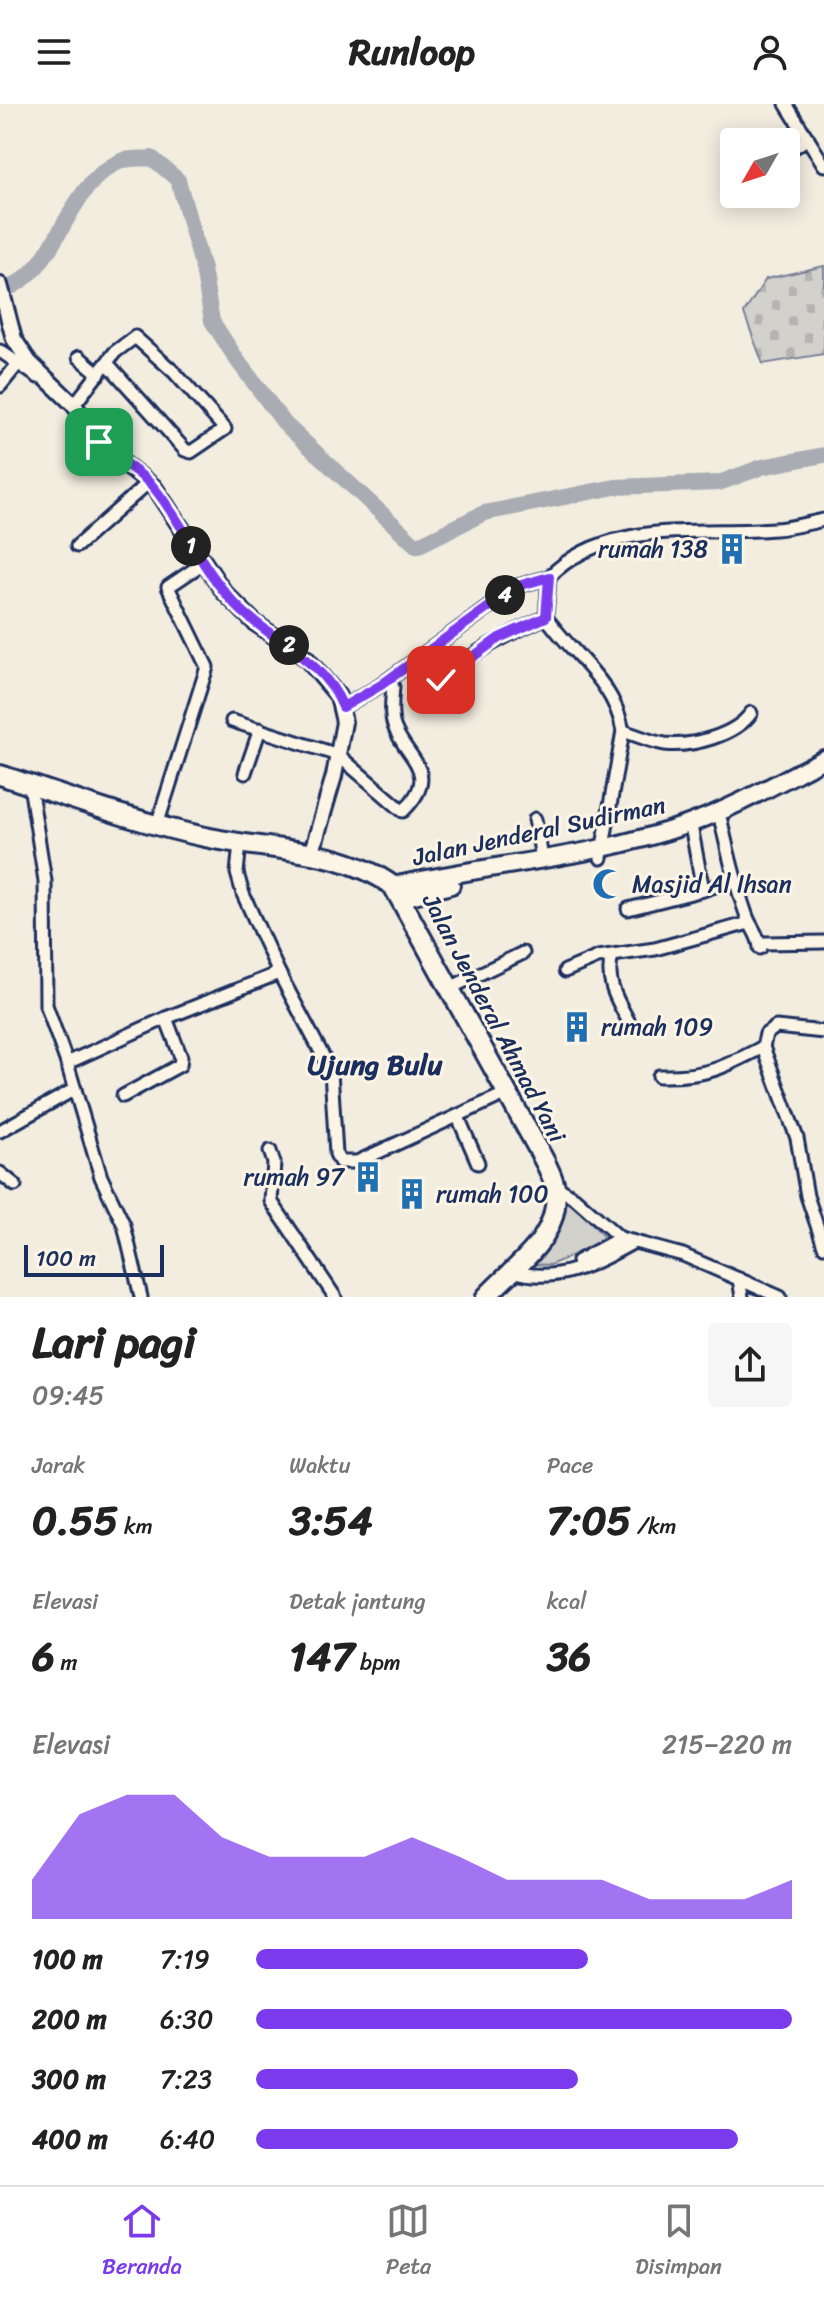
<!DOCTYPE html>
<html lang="id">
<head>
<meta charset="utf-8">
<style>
  body { margin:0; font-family:Sriracha,sans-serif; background:#f6f6f6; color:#222; height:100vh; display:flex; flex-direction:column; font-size:30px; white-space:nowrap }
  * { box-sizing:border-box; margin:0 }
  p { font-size:26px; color:#767676 }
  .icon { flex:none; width:44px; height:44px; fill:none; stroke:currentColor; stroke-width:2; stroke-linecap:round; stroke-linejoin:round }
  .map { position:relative; height:1193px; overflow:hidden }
  .side { display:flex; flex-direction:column; background:#fff; flex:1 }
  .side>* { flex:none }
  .needle { width:52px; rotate:231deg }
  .tools { position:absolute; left:720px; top:24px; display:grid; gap:16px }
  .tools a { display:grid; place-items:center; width:80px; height:80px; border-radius:8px; background:#fff; box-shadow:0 4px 20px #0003; font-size:40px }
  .scale { position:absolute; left:24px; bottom:20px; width:140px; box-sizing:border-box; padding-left:8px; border:4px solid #1b2f5e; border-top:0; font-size:22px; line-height:28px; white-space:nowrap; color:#1b2f5e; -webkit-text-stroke:6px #fcf5e5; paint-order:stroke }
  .pin { position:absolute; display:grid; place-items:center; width:68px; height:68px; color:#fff; margin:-34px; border-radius:16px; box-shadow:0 4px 12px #0006 }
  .km { position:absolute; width:40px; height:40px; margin:-20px; border-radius:50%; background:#222; color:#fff; font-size:22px; line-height:40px; text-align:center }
  .round { display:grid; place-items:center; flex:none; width:84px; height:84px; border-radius:8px; background:#f6f6f6 }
  .headline { display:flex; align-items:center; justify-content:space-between; height:136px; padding:0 32px }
  h1 { font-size:44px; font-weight:700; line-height:60px }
  .stats { display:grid; grid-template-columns:repeat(3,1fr); gap:12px; height:136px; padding:8px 32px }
  .stats div { display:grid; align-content:center }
  .stats b { font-size:40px; font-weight:700 }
  .stats small { font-size:22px; font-weight:400 }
  .stats p { font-size:22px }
  .chart { height:224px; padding:16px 32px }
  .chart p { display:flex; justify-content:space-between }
  .chart svg { width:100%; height:144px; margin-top:8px; fill:#7c3aed; opacity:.7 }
  ul { padding:0 32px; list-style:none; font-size:26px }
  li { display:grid; grid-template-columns:128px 96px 1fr; align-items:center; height:60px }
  li i { height:20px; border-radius:10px; background:#7c3aed }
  header { display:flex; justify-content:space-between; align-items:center; height:104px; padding:0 32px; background:#fff; font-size:36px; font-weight:700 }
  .tabs { display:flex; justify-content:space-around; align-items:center; height:112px; border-top:2px solid #e0e0e0; background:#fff; font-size:22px; color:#767676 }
  .tabs a { display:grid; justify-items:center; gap:4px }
  .tabs .active { color:#7c3aed }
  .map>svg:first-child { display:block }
  .cemetery { fill:url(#cemetery-stones); stroke:#778095; stroke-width:2 }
  .green { fill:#d3d1cc; stroke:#778095; stroke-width:2 }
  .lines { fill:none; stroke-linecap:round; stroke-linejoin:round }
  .river { stroke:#a9acb3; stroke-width:16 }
  .minor-casing { stroke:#1b2f5e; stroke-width:17 }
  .tertiary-casing { stroke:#1b2f5e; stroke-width:20 }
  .secondary-casing { stroke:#1b2f5e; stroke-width:22 }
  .trunk-casing { stroke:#1b2f5e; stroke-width:24 }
  .minor { stroke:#fcf5e5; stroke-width:11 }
  .tertiary { stroke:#fcf5e5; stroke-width:14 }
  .secondary { stroke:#fcf5e5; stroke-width:16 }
  .trunk { stroke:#fcf5e5; stroke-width:18 }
  .route-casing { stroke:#fff; stroke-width:16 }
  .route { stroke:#7c3aed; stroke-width:10 }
  .labels { text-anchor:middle; stroke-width:6; stroke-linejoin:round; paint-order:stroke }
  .poi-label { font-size:24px; fill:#1b2f5e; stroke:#fcf5e5; text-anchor:start }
  .street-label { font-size:24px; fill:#1b2f5e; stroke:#fcf5e5 }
  .quarter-label { font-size:28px; font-weight:bold; fill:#1b2f5e; stroke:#fcf5e5 }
</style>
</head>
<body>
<header><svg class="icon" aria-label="menu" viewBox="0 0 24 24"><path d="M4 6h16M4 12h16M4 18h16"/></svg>Runloop<svg class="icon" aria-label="person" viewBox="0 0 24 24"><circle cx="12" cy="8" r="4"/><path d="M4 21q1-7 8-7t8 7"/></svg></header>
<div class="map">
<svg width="824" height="1193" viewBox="0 0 824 1193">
  <defs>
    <pattern id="cemetery-stones" width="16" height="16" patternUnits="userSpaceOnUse" patternTransform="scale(2)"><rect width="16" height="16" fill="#d3d1cc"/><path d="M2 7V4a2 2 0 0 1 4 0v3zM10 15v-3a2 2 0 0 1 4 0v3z" fill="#b5b4b2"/></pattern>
  </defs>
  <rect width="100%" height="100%" fill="#f3ede0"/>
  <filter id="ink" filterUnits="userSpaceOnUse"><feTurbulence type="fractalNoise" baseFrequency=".0125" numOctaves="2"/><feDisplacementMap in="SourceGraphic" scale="16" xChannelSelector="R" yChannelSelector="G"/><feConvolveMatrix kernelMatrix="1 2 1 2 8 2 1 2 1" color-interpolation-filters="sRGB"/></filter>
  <g filter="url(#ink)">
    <polygon class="cemetery" points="824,162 824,250 763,260 744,209 766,175"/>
    <polygon class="green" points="560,1091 585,1111 607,1137 550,1161 530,1160"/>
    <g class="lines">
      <path class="river" d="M0,187C61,170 62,82 121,57C129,54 142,55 152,54L178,76L203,165L212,217L237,256L285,320L417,442L484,409L615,383L719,379L762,363L824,351"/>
      <defs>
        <g id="minor">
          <polyline points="786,0 824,61"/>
          <polyline points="786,49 808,34"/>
          <polyline points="0,247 38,273"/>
          <polyline points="79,253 99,270"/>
          <polyline points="0,282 18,260"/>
          <polyline points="74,301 115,248 135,233 175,269 225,325 191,348 185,346 107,259"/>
          <polyline points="77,442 149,378"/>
          <path d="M428,591C460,553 502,533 546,513"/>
          <polyline points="343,603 381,581 518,482 549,473"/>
          <path d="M232,617L338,651L403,707C443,668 405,654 394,622C390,611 392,595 393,583L386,578"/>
          <path d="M623,627C636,631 651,638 665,640C692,643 736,631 751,609"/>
          <polyline points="245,669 260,625"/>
          <polyline points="30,681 45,777 46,901 67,959"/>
          <polyline points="535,715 542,754"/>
          <path d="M721,717C728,749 735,779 746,810C750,823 759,830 760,844L764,839L824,838"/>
          <polyline points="157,721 207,563 168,483 202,460"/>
          <polyline points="692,727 703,786 734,776"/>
          <polyline points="240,739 237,769 243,790 279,869 331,967 336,1050 340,1058 357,1058 507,989"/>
          <path d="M601,754L623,627C614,577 574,553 546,513L549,473C606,414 702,431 775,425C792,424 808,419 824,416"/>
          <polyline points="628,805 703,786"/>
          <path d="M612,852C604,880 620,900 632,924"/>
          <polyline points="565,867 598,853 655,845 749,819"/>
          <polyline points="450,884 523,849"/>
          <polyline points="763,943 766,930 776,923 824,928"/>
          <path d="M659,972C706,973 723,964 763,943L797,1034L807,1092L824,1142"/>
          <polyline points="123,992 180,961 181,953 166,914"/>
          <polyline points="458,1013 478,1059"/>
          <polyline points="0,1027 75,985"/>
          <polyline points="270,1047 274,1059 271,1097 335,1193"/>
          <polyline points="0,1069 15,1081"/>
          <polyline points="555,1082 575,1094 620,1134 683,1151 780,1193"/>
          <polyline points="578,1157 620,1134"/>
          <path d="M513,1167C557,1181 596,1159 634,1138"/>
          <polyline points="739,1175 742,1193"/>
          <polyline points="141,1193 124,1121 101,1073 67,959 166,914 279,869"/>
        </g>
        <polyline id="tertiary" points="0,181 14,235 29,258 74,301 107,347 154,383 224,488 255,519 306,554 338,592 344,618 334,672 311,751"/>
        <g id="secondary">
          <path d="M393,782C490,760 592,754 686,721C734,704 779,678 824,655"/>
          <polyline points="403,794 451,781"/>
        </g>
        <path id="trunk" d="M0,671C68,693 135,718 205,733C268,747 340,743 393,782L537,1043C543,1055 553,1070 555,1084C562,1134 515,1161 486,1193"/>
      </defs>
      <use href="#minor" class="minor-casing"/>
      <use href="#tertiary" class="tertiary-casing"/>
      <use href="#secondary" class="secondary-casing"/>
      <use href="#trunk" class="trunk-casing"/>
      <use href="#minor" class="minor"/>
      <use href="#tertiary" class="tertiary"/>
      <use href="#secondary" class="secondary"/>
      <use href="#trunk" class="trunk"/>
    </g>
  </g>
  <g class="lines" filter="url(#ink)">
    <defs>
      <path id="route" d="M99,338C115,356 139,365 155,385C184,421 202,465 235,500C270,537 322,553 343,603L381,581L518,482L549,473L546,513L499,534L441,576"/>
    </defs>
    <use href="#route" class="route-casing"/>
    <use href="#route" class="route"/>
  </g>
  <defs>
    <symbol id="building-bare" viewBox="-9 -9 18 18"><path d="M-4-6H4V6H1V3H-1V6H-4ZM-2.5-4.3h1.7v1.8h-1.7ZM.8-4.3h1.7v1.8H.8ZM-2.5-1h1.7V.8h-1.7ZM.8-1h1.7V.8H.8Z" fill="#1f6fb2" stroke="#fcf5e5" stroke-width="2.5" paint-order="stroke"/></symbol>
    <symbol id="mosque-bare" viewBox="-9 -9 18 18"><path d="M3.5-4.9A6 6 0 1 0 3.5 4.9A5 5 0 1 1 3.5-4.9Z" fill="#1f6fb2" stroke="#fcf5e5" stroke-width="2.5" paint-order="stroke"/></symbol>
  </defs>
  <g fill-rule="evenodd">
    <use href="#building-bare" x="710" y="423" width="44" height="44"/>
    <use href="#mosque-bare" x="586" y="758" width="44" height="44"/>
    <use href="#building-bare" x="555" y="901" width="44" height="44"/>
    <use href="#building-bare" x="346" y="1051" width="44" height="44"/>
    <use href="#building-bare" x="390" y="1068" width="44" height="44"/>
  </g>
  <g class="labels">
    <g class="poi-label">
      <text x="708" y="453" text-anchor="end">rumah 138</text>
      <text x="632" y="788">Masjid Al Ihsan</text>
      <text x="601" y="931">rumah 109</text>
      <text x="344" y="1081" text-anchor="end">rumah 97</text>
      <text x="436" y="1098">rumah 100</text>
    </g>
    <g class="street-label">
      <text transform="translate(539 727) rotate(-12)" y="8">Jalan Jenderal Sudirman</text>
      <text transform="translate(494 914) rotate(62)" y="8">Jalan Jenderal Ahmad Yani</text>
    </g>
    <g class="quarter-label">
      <text x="375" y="970">Ujung Bulu</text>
    </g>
  </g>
</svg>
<div class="tools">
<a><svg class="needle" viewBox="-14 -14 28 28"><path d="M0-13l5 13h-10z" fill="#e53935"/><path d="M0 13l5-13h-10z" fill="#767676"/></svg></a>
</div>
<div class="scale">100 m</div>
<div class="pin" style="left:99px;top:338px;background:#1e9e55"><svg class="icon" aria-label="arrive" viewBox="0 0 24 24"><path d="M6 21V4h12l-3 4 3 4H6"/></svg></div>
<div class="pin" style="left:441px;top:576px;background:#d93025"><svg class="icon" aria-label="check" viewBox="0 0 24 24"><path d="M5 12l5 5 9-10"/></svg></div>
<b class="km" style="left:191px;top:442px">1</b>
<b class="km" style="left:289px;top:541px">2</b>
<b class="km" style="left:505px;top:491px">4</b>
</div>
<section class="side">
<div class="headline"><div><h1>Lari pagi</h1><p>09:45</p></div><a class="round"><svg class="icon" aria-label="share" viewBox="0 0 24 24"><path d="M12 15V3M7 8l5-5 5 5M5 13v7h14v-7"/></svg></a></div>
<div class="stats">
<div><p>Jarak</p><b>0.55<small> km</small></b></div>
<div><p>Waktu</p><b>3:54</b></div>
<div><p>Pace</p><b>7:05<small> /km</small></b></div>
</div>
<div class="stats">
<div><p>Elevasi</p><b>6<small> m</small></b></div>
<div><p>Detak jantung</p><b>147<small> bpm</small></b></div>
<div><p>kcal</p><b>36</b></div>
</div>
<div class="chart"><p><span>Elevasi</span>215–220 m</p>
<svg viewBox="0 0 160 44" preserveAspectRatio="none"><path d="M0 44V32L10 12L20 6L30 6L40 19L50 25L60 25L70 25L80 19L90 25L100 32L110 32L120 32L130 38L140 38L150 38L160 32V44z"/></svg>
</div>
<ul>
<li><b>100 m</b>7:19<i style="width:62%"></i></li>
<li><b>200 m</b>6:30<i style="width:100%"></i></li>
<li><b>300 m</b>7:23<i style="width:60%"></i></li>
<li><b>400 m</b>6:40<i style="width:90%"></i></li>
</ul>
</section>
<nav class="tabs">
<a class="active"><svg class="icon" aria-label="home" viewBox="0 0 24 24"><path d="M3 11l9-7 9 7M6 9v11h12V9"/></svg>Beranda</a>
<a><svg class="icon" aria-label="map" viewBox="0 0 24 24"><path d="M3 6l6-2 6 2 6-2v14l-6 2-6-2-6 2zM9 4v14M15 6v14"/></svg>Peta</a>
<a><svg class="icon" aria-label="saved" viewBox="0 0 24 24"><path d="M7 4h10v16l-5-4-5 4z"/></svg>Disimpan</a>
</nav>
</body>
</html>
